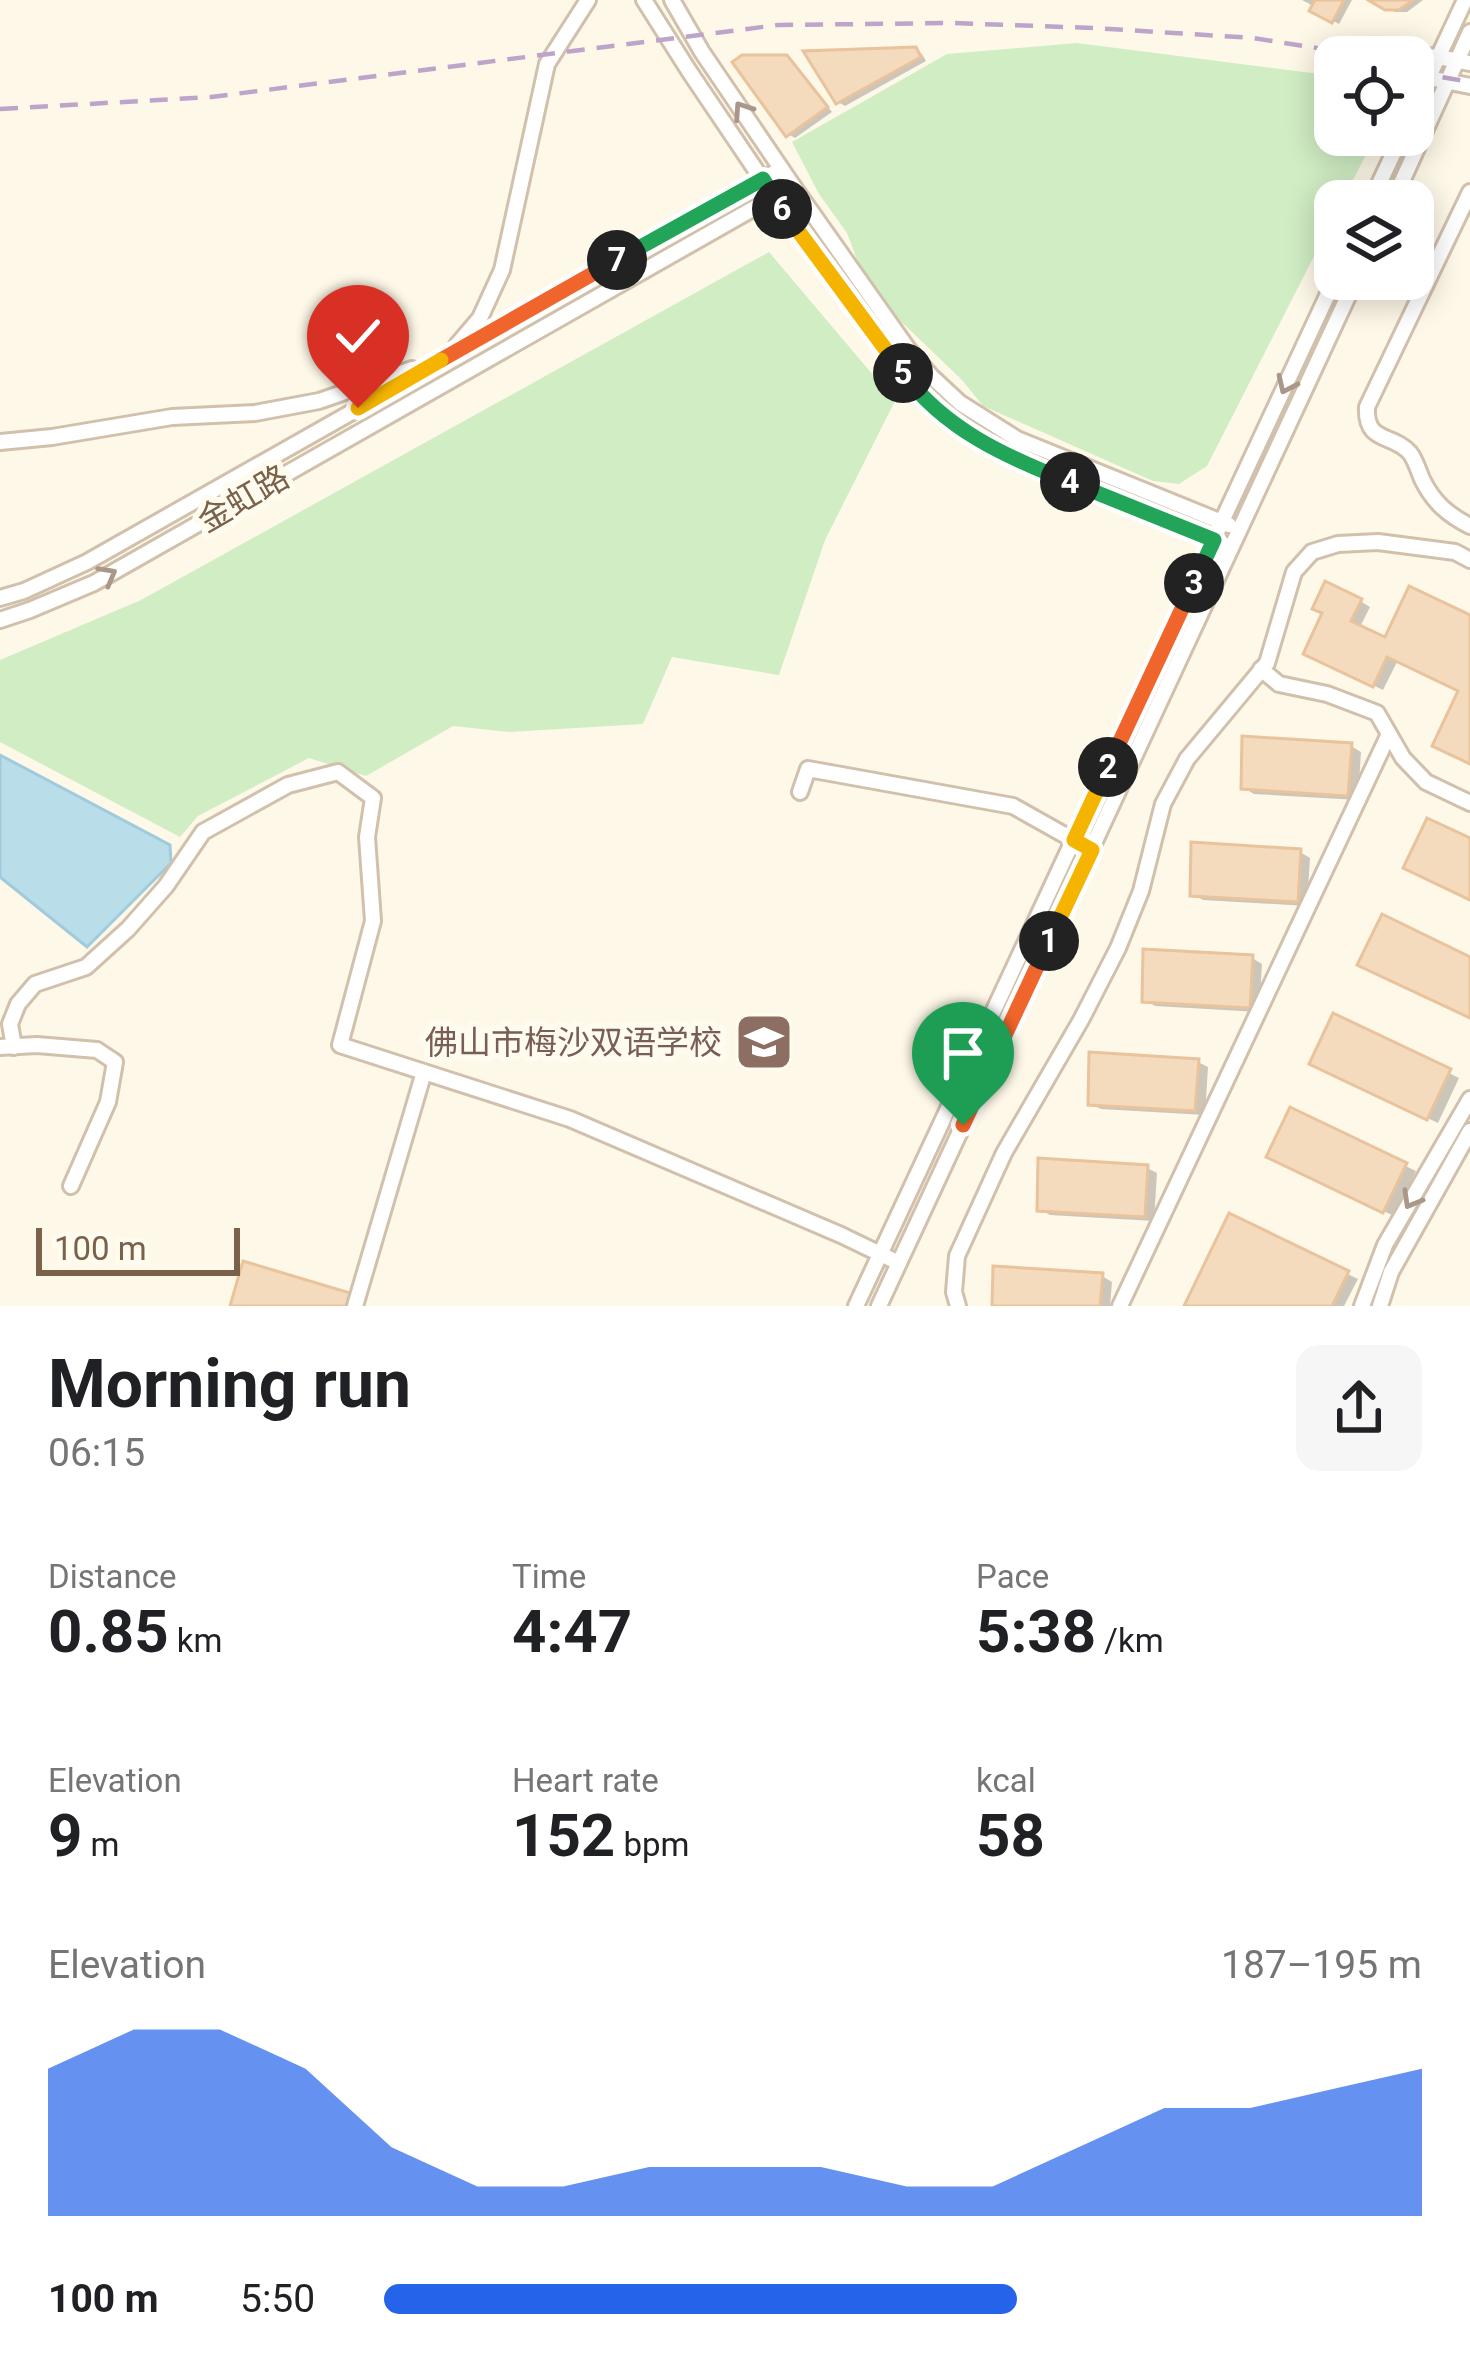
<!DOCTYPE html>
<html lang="en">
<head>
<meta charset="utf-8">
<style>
  body { margin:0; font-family:Roboto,"Noto Sans SC",sans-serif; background:#f6f6f6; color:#202124; height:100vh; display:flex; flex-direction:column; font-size:45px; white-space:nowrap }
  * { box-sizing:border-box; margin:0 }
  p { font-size:39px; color:#757577 }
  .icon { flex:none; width:66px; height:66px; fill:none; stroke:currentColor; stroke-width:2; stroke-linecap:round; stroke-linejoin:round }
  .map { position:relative; height:1306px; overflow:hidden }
  .panel { display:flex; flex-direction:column; background:#fff; flex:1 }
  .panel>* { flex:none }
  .fabs { position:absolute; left:1314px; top:36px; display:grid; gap:24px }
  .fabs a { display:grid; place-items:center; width:120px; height:120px; border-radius:24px; background:#fff; box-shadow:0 6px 30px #0003; font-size:60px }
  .scale { position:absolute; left:36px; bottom:30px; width:204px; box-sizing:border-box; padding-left:12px; border:6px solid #7a6149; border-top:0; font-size:33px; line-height:42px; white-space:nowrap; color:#7a6149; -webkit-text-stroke:9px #fffbef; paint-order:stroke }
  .pin { position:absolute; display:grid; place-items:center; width:102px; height:102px; color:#fff; margin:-123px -51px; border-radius:50% 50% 50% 0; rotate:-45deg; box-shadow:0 0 12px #0007 }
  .pin .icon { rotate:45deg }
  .km { position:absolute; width:60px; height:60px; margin:-30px; border-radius:50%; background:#222; color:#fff; font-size:33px; line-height:60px; text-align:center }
  .round { display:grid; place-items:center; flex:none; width:126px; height:126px; border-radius:24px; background:#f6f6f6 }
  .head { display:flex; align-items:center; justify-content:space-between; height:204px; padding:0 48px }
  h1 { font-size:66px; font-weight:700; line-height:90px }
  .stats { display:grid; grid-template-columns:repeat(3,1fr); gap:18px; height:204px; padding:12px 48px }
  .stats div { display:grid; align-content:center }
  .stats b { font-size:60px; font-weight:700 }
  .stats small { font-size:33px; font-weight:400 }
  .stats p { font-size:33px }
  .chart { height:336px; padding:24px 48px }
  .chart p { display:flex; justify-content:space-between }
  .chart svg { width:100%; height:216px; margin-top:12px; fill:#2563eb; opacity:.7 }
  ul { padding:0 48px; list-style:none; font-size:39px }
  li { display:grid; grid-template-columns:192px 144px 1fr; align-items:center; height:90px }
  li i { height:30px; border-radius:15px; background:#2563eb }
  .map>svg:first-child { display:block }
  .green { fill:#d0edc4 }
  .water { fill:#baddea; stroke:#9fcbdc; stroke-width:3 }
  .shadow { fill:#0003 }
  .building { fill:#f5dbbd; stroke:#e9c39c; stroke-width:3 }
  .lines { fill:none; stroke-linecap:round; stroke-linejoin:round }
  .minor-casing { stroke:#d1c1ac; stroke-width:20 }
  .minor { stroke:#fff; stroke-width:14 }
  .rail { stroke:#bda4ca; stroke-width:4.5; stroke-dasharray:18 12; stroke-linecap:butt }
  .oneway { stroke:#a99889 }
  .split-1-casing { stroke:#fff; stroke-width:24 }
  .split-2-casing { stroke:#fff; stroke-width:24 }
  .split-3-casing { stroke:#fff; stroke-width:24 }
  .split-4-casing { stroke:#fff; stroke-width:24 }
  .split-5-casing { stroke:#fff; stroke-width:24 }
  .split-6-casing { stroke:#fff; stroke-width:24 }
  .split-7-casing { stroke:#fff; stroke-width:24 }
  .split-8-casing { stroke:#fff; stroke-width:24 }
  .split-9-casing { stroke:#fff; stroke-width:24 }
  .split-1 { stroke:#f0652b; stroke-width:15 }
  .split-2 { stroke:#f5b400; stroke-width:15 }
  .split-3 { stroke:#f0652b; stroke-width:15 }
  .split-4 { stroke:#22a559; stroke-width:15 }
  .split-5 { stroke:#22a559; stroke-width:15 }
  .split-6 { stroke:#f5b400; stroke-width:15 }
  .split-7 { stroke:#22a559; stroke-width:15 }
  .split-8 { stroke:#f0652b; stroke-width:15 }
  .split-9 { stroke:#f5b400; stroke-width:15 }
  .labels { text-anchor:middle; stroke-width:12; stroke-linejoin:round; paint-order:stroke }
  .street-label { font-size:33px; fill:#7a6149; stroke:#fffbef }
  .education-label { font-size:33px; fill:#785e54; stroke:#fffbef; text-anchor:end }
</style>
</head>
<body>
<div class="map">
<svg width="1470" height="1306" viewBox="0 0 1470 1306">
  <rect width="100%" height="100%" fill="#fef8e8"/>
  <g class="green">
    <polygon points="1077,43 1335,76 1335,135 1370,135 1368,151 1342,201 1335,201 1335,215 1207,466 1179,484 1153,481 983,406 963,381 886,307 861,270 847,233 819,194 792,142 947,54"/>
    <polygon points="769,252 895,401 825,540 779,675 672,657 643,724 509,732 453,726 366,776 309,758 198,816 180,837 0,742 0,660 141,600"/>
  </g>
  <polygon class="water" points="0,755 170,845 171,863 87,947 0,877"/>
  <g class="shadow">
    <polygon points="1302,0 1352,0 1339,24 1313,10 1315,7"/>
    <polygon points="1374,0 1423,0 1407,12 1395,12"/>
    <polygon points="915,50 922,54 926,61 845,106 838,102"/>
    <polygon points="786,58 794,63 832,112 795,138 788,134"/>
    <polygon points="1360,601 1370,607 1359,629 1386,641 1470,619 1470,762 1462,690 1398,660 1383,690 1316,658"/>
    <polygon points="1351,746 1361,752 1358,800 1254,794 1244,788"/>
    <polygon points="1300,852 1310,858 1307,906 1203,900 1193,894"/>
    <polygon points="1252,958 1262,964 1259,1012 1155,1006 1145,1000"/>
    <polygon points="1335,1017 1459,1078 1438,1123 1323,1068"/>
    <polygon points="1198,1062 1208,1067 1205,1115 1101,1109 1091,1104"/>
    <polygon points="1291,1111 1416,1171 1394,1216 1279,1162"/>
    <polygon points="1147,1168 1157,1173 1154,1221 1050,1215 1040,1209"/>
    <polygon points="1230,1217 1358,1279 1344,1306 1187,1306"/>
    <polygon points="995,1269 1102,1276 1112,1282 1110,1306 995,1306"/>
  </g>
  <g class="building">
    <polygon points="1315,0 1344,0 1332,23 1309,11"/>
    <polygon points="1368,0 1413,0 1399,10 1385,10"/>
    <polygon points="916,47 921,57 836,104 803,51"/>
    <polygon points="742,55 787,55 828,107 786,137 732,62"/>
    <polygon points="1325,581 1362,599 1351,621 1385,637 1409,586 1470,615 1470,764 1432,746 1458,691 1387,657 1373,687 1303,654 1322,613 1312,609"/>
    <polygon points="1242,736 1352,743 1348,796 1241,789"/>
    <polygon points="1427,818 1470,838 1470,900 1403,868"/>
    <polygon points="1191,842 1301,849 1298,902 1190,896"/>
    <polygon points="1382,914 1470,957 1470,1018 1357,965"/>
    <polygon points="1143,949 1253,955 1250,1008 1142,1002"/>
    <polygon points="1333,1013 1451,1069 1427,1120 1309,1064"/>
    <polygon points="1089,1052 1199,1059 1195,1111 1088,1105"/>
    <polygon points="1290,1107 1407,1163 1383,1213 1266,1157"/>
    <polygon points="1038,1158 1148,1165 1145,1217 1037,1211"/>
    <polygon points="1229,1213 1349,1271 1332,1306 1184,1306"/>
    <polygon points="243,1261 350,1293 346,1306 230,1306"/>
    <polygon points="993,1266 1103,1273 1100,1306 992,1306"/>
  </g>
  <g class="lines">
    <defs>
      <g id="minor">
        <polyline points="644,0 689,71 774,197 911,384 939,413 972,437 1013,458 1222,543"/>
        <polyline points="672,0 702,52 793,186 908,349 931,376 960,403 1017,439 1229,525"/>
        <polyline points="1348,48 1438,57 1470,63"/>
        <polyline points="1413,75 1470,86"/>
        <polyline points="1413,111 1465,0"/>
        <path d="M1470,192L1367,407C1365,444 1393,433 1410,453C1415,459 1419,472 1422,479C1433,502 1448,515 1470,526"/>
        <polyline points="1371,201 1402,135"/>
        <polyline points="1393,201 1470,32"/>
        <polyline points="457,345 480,318 502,270 547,64 588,0"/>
        <polyline points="0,442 52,437 172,417 255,413 319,401 412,369"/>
        <polyline points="0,598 24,591 87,562 781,169"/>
        <polyline points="0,620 30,610 94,583 793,186"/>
        <polyline points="1261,669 1279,684 1327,694 1377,713 1403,758 1426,782 1470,803"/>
        <polyline points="800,792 808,769 1013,806 1077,842"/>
        <polyline points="0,1047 37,1045 97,1050 115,1062 108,1102 71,1186"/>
        <polyline points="14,1047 10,1024 18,1004 35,984 86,967 128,929 166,886 203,832 288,785 338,772 373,798 367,837 373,921 340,1045 570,1119 841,1235 899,1263"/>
        <polyline points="355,1306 424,1072"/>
        <polyline points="856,1306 1335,279"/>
        <polyline points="879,1306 1356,279"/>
        <polyline points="958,1306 954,1292 957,1256 1004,1153 1081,1020 1118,948 1141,891 1163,804 1187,759 1267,663 1294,572 1312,552 1338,544 1378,542 1455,552 1470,560"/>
        <polyline points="1120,1306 1389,734"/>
        <polyline points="1362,1306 1385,1245 1470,1099"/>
        <polyline points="1380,1306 1391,1272 1470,1131"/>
      </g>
    </defs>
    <use href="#minor" class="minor-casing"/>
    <use href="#minor" class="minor"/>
    <g class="rail">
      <polyline points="1413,72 1470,82"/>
      <polyline points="0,109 211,97 778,25 952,23 1094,28 1253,38 1374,57"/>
    </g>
  </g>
  <defs><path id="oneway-chevron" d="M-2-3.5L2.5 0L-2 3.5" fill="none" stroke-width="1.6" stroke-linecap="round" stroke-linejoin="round" transform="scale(3)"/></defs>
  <g class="oneway">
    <use href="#oneway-chevron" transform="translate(742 110) rotate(-124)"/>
    <use href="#oneway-chevron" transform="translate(1286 385) rotate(115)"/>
    <use href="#oneway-chevron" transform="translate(108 575) rotate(-29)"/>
    <use href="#oneway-chevron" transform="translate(1411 1200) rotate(120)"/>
  </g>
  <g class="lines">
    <defs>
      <polyline id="split-1" points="963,1125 1049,941"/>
      <polyline id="split-2" points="1049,941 1092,850 1074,840 1108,767"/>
      <polyline id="split-3" points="1108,767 1194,583"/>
      <polyline id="split-4" points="1070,482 1214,540 1194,583"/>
      <path id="split-5" d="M903,373C944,429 1006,457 1070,482"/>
      <polyline id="split-6" points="782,209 903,373"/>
      <polyline id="split-7" points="617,260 763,179 782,209"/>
      <polyline id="split-8" points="441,360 617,260"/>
      <polyline id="split-9" points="358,408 441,360"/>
    </defs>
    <use href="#split-1" class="split-1-casing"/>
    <use href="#split-2" class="split-2-casing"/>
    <use href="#split-3" class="split-3-casing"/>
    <use href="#split-4" class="split-4-casing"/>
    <use href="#split-5" class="split-5-casing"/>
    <use href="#split-6" class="split-6-casing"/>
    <use href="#split-7" class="split-7-casing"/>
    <use href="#split-8" class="split-8-casing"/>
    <use href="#split-9" class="split-9-casing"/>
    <use href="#split-1" class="split-1"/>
    <use href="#split-2" class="split-2"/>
    <use href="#split-3" class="split-3"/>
    <use href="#split-4" class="split-4"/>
    <use href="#split-5" class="split-5"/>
    <use href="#split-6" class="split-6"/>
    <use href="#split-7" class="split-7"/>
    <use href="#split-8" class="split-8"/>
    <use href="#split-9" class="split-9"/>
  </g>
  <defs>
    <symbol id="school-square" viewBox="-11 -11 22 22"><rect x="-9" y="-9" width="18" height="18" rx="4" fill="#8d6e63" stroke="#fffbef"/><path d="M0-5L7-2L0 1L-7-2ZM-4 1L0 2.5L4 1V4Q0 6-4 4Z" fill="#fff"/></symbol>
  </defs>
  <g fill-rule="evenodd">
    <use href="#school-square" x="731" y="1009" width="66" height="66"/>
  </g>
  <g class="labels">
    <g class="street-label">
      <text transform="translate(243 498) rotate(-30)" y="12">金虹路</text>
    </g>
    <g class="education-label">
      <text x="722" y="1054">佛山市梅沙双语学校</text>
    </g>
  </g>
</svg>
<div class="fabs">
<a><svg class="icon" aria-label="locate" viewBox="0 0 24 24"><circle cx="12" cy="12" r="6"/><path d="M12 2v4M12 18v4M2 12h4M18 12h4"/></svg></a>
<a><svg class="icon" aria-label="layers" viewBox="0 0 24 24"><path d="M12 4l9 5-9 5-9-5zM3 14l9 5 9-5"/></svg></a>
</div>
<div class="scale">100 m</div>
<div class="pin" style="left:963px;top:1125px;background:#1e9e55"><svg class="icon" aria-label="arrive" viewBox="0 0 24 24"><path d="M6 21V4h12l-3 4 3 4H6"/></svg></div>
<div class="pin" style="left:358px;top:408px;background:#d93025"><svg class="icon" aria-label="check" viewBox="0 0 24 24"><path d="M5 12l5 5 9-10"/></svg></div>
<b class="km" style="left:1049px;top:941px">1</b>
<b class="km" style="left:1108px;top:767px">2</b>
<b class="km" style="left:1194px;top:583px">3</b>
<b class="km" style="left:1070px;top:482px">4</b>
<b class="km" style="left:903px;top:373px">5</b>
<b class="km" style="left:782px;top:209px">6</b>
<b class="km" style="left:617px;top:260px">7</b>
</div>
<section class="panel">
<div class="head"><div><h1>Morning run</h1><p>06:15</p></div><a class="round"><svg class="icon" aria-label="share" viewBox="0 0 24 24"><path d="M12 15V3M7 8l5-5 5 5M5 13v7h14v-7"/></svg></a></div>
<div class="stats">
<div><p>Distance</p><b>0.85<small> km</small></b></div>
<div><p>Time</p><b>4:47</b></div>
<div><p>Pace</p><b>5:38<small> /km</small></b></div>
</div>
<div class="stats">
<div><p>Elevation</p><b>9<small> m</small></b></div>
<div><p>Heart rate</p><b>152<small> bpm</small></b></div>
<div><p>kcal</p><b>58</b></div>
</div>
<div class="chart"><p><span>Elevation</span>187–195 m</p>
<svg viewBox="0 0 160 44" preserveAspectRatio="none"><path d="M0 44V14L10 6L20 6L30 14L40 30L50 38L60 38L70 34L80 34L90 34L100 38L110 38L120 30L130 22L140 22L150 18L160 14V44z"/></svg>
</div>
<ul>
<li><b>100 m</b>5:50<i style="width:61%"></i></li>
</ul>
</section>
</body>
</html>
